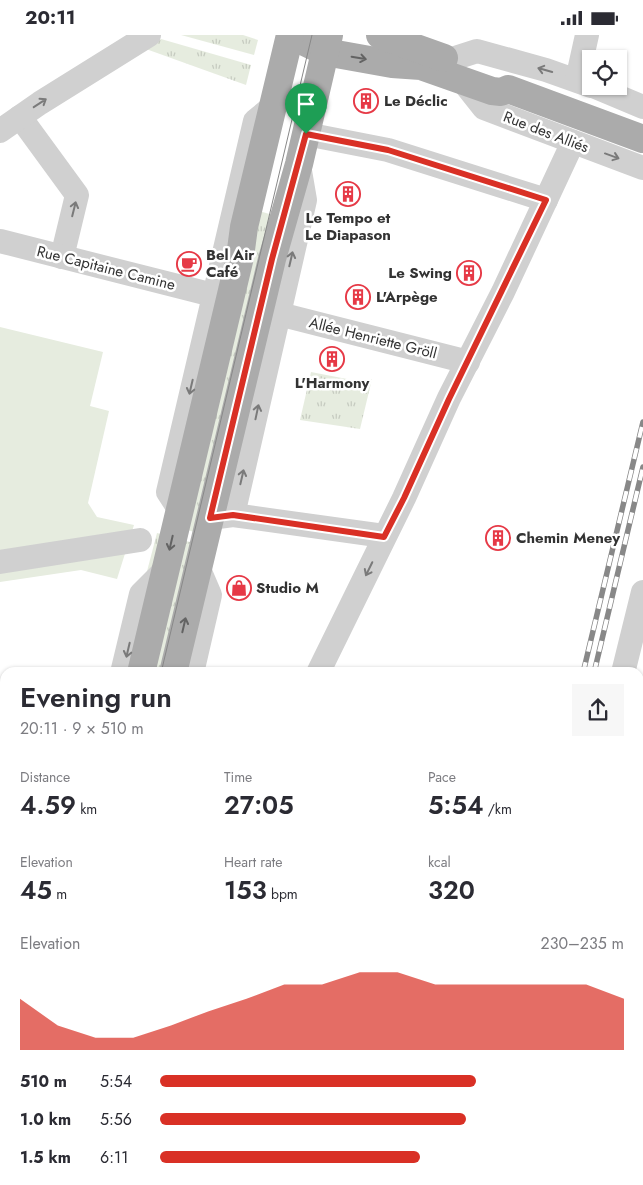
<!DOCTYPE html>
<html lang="en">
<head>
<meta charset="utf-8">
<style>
  body { margin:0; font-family:Jost,sans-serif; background:#f7f7f7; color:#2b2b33; height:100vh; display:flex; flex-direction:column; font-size:19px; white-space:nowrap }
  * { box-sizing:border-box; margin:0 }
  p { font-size:16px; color:#7c7c81 }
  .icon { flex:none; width:28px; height:28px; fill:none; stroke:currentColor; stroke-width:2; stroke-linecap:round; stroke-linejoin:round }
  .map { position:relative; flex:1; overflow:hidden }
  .details { position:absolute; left:0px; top:632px; width:644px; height:518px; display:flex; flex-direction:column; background:#fff; border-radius:15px 15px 0 0; box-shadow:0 1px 4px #0004 }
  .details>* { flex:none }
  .tools { position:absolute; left:582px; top:15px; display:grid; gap:10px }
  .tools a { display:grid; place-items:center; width:45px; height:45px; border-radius:0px; background:#fff; box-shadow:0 1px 4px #0004; font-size:25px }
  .pin { position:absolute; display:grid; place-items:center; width:42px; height:42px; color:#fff; margin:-51px -21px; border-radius:50% 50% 50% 0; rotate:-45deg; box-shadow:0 0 5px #0007 }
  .pin .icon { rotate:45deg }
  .round { display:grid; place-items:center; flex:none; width:52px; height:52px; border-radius:0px; background:#f7f7f7 }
  .head { display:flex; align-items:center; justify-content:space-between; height:85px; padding:0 20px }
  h1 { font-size:28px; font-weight:600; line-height:38px }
  .stats { display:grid; grid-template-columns:repeat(3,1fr); gap:8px; height:85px; padding:5px 20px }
  .stats div { display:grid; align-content:center }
  .stats b { font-size:25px; font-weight:600 }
  .stats small { font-size:14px; font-weight:400 }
  .stats p { font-size:14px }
  .chart { height:140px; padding:10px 20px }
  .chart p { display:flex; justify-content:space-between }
  .chart svg { width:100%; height:90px; margin-top:5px; fill:#d93025; opacity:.7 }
  ul { padding:0 20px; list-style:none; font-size:16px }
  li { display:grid; grid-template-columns:80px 60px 1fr; align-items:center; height:38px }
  li i { height:12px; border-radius:6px; background:#d93025 }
  .status { display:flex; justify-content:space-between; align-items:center; height:35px; padding:0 25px; background:#fff; direction:ltr }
  .status svg { height:14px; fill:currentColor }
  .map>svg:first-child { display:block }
  .grass { fill:url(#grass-tufts) }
  .green { fill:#e6ecdf }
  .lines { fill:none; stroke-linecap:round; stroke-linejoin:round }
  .minor { stroke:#d0d0d0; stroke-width:24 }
  .major { stroke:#ababab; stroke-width:28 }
  .tram { stroke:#888; stroke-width:1 }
  .rail-casing { stroke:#888; stroke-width:5.5 }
  .rail { stroke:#fff; stroke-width:4; stroke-dasharray:11; stroke-linecap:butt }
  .oneway { stroke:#636363 }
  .oneway2 { stroke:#7a7a7a }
  .route-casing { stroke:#fff; stroke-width:10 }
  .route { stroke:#d93025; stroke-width:6 }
  .labels { text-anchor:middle; stroke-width:5; stroke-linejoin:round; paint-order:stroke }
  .poi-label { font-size:15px; font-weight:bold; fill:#333; stroke:#fff; text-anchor:start }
  .street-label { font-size:15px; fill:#333; stroke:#fff }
</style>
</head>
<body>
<div class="status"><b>20:11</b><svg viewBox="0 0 49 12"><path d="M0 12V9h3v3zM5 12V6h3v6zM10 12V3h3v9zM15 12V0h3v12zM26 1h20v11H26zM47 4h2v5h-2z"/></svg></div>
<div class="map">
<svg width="643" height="1150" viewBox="0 0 643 1150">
  <defs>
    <pattern id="grass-tufts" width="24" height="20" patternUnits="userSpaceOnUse" patternTransform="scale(1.25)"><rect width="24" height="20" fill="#e6ecdf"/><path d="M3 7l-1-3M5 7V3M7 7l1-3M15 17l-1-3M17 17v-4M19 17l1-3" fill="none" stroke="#c6cbc0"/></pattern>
  </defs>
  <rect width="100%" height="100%" fill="#fff"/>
  <g class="grass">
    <polygon points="181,0 243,0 258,5 254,20"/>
    <polygon points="161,4 251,30 246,50 146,14"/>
    <polygon points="259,176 273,180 198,498 184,494"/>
    <polygon points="311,337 352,345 372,344 360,394 300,385"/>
    <polygon points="157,498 168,501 164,518 145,544"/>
    <polygon points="181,505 195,508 164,637 149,638"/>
  </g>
  <g class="green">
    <polygon points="0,292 103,317 90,371 109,376 88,468 97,482 134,490 117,544 81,535 0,547"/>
    <polygon points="332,1145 407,1145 405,1150 333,1150 329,1147"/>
  </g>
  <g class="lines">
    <g class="minor">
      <polyline points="449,25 477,16 546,35 591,51"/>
      <polyline points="461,44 484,73 643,133"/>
      <polyline points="577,45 587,0"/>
      <polyline points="593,51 643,72"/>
      <polyline points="20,82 77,160 62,222"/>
      <polyline points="0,96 40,68 149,0"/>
      <polyline points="306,99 388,115 546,165"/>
      <polyline points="0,206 213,260"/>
      <polyline points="279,279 468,327"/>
      <polyline points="179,474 168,457 255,86 272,72"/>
      <polyline points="233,480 305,165 299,130"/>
      <polyline points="218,482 233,480 384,501"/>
      <polyline points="0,527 140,505"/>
      <polyline points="122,638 141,559 165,535"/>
      <polyline points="192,638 210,560 198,532"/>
      <polyline points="318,638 404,463 449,363 503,257 573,107"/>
      <polyline points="623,638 643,557"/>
      <polyline points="0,1145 5,1145"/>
      <polyline points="20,1145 42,1150"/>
      <polyline points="305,1145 312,1150"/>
      <polyline points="632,1145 638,1150"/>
      <polyline points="423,1150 424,1145"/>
      <polyline points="493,1150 495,1145"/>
    </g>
    <g class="major">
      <polyline points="290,0 325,17 392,29 421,31 492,56 501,57 508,54 643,104"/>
      <polyline points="380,0 444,23"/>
      <polyline points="141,638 240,222 244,192 290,0"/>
      <polyline points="173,638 272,224 299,129 329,0"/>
      <polyline points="17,1150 18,1145"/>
      <polyline points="53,1150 54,1145"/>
    </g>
    <g class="tram">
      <polyline points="161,638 312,0"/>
      <polyline points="38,1150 39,1145"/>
    </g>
    <defs>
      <g id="rail">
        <polyline points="583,638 643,387"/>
        <polyline points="594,638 643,432"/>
        <polyline points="452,1150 453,1145"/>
        <polyline points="462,1150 463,1145"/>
      </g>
    </defs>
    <use href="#rail" class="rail-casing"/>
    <use href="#rail" class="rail"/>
  </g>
  <defs><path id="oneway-shaft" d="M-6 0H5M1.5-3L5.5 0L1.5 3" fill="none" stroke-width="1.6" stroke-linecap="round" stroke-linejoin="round" transform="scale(1.25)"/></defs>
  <g class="oneway">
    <use href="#oneway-shaft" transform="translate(359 23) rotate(10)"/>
    <use href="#oneway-shaft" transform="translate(171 508) rotate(103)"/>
    <use href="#oneway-shaft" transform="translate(184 590) rotate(-77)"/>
  </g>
  <g class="oneway2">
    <use href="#oneway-shaft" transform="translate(545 35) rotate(-164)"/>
    <use href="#oneway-shaft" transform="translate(40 68) rotate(-33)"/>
    <use href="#oneway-shaft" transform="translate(612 121) rotate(20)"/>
    <use href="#oneway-shaft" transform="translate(74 174) rotate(-76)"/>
    <use href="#oneway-shaft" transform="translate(291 224) rotate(-77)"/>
    <use href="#oneway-shaft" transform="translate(191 352) rotate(103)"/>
    <use href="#oneway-shaft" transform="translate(257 377) rotate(-78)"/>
    <use href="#oneway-shaft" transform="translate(242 442) rotate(-77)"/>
    <use href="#oneway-shaft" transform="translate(369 534) rotate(116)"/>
    <use href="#oneway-shaft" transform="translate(128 615) rotate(103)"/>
  </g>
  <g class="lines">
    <defs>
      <polygon id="route" points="306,99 388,115 546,165 449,364 404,463 384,502 233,480 210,483 272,224"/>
    </defs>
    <use href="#route" class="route-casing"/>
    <use href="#route" class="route"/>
  </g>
  <defs>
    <symbol id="building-ring" viewBox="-11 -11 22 22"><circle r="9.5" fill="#fff" stroke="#e63946" stroke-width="1.5"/><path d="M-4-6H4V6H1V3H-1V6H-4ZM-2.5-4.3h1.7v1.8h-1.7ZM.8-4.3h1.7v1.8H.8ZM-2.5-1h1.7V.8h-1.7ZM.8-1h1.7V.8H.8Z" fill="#e63946"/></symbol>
    <symbol id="cafe-ring" viewBox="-11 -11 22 22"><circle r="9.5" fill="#fff" stroke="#e63946" stroke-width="1.5"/><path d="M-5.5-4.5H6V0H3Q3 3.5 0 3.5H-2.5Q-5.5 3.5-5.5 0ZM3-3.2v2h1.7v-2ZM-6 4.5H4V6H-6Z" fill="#e63946"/></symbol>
    <symbol id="shop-ring" viewBox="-11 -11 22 22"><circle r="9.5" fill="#fff" stroke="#e63946" stroke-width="1.5"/><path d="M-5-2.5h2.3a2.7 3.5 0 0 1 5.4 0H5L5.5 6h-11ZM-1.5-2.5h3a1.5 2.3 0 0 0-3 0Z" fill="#e63946"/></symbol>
  </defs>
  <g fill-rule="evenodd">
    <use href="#building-ring" x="352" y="52" width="28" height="28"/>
    <use href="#building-ring" x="334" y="145" width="28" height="28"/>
    <use href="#cafe-ring" x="175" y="215" width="28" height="28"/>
    <use href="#building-ring" x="455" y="224" width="28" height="28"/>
    <use href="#building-ring" x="344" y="248" width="28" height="28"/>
    <use href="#building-ring" x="318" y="310" width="28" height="28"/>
    <use href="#building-ring" x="484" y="489" width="28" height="28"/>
    <use href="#shop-ring" x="225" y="539" width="28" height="28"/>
  </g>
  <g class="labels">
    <g class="poi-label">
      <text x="384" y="71">Le Déclic</text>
      <text x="348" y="188" text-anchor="middle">Le Tempo et<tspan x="348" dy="17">Le Diapason</tspan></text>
      <text x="206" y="225">Bel Air<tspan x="206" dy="17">Café</tspan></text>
      <text x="452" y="243" text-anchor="end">Le Swing</text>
      <text x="376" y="267">L'Arpège</text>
      <text x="332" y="353" text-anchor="middle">L'Harmony</text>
      <text x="516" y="508">Chemin Meney</text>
      <text x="256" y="558">Studio M</text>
    </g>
    <g class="street-label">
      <text transform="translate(546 97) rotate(21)" y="5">Rue des Alliés</text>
      <text transform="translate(106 233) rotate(14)" y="5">Rue Capitaine Camine</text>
      <text transform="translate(373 303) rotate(14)" y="5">Allée Henriette Gröll</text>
    </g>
  </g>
</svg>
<div class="tools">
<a><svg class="icon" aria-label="locate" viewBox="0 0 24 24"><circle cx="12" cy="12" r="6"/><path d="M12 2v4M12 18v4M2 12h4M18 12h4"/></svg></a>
</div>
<div class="pin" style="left:306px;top:99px;background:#1e9e55"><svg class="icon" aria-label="arrive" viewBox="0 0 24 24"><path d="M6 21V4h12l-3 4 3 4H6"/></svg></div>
<section class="details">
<div class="head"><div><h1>Evening run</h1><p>20:11 · 9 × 510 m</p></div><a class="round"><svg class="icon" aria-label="share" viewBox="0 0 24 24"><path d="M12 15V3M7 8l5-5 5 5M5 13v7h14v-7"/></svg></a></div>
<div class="stats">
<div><p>Distance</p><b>4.59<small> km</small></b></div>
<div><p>Time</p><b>27:05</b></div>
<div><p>Pace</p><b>5:54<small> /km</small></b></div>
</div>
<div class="stats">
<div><p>Elevation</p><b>45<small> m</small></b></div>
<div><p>Heart rate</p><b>153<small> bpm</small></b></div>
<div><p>kcal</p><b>320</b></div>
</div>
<div class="chart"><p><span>Elevation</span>230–235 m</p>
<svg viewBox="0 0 160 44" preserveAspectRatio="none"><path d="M0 44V19L10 32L20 38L30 38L40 32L50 25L60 19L70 12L80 12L90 6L100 6L110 12L120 12L130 12L140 12L150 12L160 19V44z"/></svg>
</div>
<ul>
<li><b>510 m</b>5:54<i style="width:68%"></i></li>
<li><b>1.0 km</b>5:56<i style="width:66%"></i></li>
<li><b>1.5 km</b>6:11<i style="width:56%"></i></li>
</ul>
</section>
</div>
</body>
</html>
